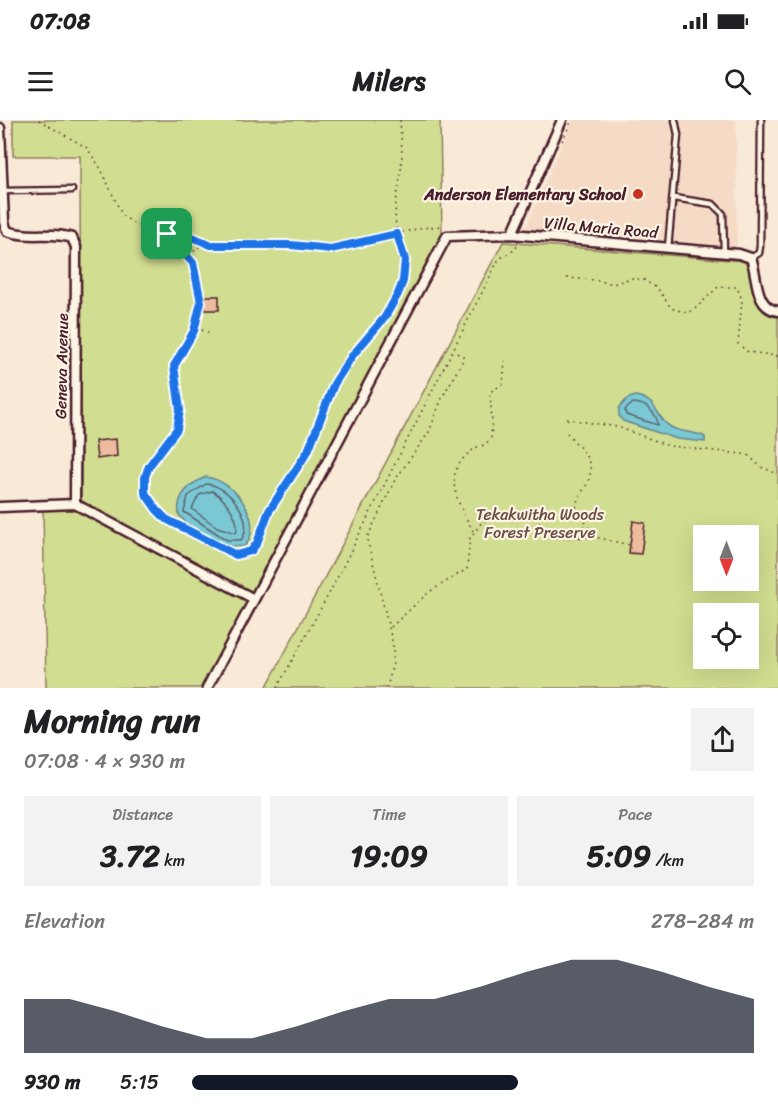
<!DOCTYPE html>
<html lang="en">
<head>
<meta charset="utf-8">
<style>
  body { margin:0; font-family:Sriracha,sans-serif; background:#f2f2f2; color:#202124; height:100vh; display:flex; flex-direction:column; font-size:22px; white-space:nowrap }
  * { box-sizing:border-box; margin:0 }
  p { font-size:20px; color:#757577 }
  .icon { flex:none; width:33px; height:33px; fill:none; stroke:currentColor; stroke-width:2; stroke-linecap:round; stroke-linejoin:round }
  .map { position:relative; height:568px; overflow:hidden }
  .drawer { display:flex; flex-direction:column; background:#fff; flex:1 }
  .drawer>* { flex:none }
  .needle { width:39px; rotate:180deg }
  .buttons { position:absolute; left:693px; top:405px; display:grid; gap:12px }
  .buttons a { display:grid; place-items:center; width:66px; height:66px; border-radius:0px; background:#fff; box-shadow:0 6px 24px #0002; font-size:30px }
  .pin { position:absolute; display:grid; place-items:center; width:51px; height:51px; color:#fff; margin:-26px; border-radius:12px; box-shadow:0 3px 9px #0006 }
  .round { display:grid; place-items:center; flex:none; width:63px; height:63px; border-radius:0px; background:#f2f2f2 }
  .summary { display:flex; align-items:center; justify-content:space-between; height:102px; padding:0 24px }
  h1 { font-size:33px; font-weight:700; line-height:45px }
  .figures { display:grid; grid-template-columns:repeat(3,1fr); gap:9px; height:102px; padding:6px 24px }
  .figures div { display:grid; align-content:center; border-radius:0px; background:#f2f2f2; text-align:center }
  .figures b { font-size:30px; font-weight:700 }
  .figures small { font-size:16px; font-weight:400 }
  .figures p { font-size:16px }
  .chart { height:168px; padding:12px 24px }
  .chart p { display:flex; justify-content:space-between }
  .chart svg { width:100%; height:108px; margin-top:6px; fill:#111827; opacity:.7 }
  ul { padding:0 24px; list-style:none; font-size:20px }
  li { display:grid; grid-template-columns:96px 72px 1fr; align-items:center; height:45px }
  li i { height:15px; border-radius:8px; background:#111827 }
  .status { display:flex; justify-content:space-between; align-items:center; height:42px; padding:0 30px; background:#fff; direction:ltr }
  .status svg { height:16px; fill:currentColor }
  header { display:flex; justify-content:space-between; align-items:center; height:78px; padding:0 24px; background:#fff; font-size:27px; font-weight:700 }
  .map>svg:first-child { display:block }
  .built { fill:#f5dbc6 }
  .green { fill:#d1dd90; stroke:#8e7e5e; stroke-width:1.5; fill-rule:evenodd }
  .water { fill:#79c8d4; stroke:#668490; stroke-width:1.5 }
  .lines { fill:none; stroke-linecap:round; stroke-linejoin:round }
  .shore { stroke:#5d636f; stroke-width:1.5 }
  .building { fill:#edbb9e; stroke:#4a1f2b; stroke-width:1.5 }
  .lane-casing { stroke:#4a1f2b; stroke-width:9 }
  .street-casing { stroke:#4a1f2b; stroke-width:13 }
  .path { stroke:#4a1f2b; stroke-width:1.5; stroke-dasharray:1.5 4.5; stroke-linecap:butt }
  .lane { stroke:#fcf5e5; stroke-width:4.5 }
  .street { stroke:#fcf5e5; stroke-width:8 }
  .route-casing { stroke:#fff; stroke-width:12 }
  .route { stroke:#1a73e8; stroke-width:8 }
  .poi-dot { fill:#c8321e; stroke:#fcf5e5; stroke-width:2 }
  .labels { text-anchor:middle; stroke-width:4.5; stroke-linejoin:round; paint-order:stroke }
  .poi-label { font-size:16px; font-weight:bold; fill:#4a1f2b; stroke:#fcf5e5; text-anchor:end }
  .street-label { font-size:16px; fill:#4a1f2b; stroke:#fcf5e5 }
  .park-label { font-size:16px; fill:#6c4e44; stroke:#fcf5e5 }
</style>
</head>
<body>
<div class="status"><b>07:08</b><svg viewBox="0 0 49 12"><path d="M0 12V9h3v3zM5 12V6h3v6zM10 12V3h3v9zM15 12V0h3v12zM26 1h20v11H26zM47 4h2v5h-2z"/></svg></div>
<header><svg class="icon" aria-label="menu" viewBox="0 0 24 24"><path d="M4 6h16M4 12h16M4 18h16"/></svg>Milers<svg class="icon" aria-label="search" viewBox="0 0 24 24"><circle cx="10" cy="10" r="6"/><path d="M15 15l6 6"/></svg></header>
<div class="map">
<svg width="778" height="568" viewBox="0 0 778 568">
  <rect width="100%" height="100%" fill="#f9e9d7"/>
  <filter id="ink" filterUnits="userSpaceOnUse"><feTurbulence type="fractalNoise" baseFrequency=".0167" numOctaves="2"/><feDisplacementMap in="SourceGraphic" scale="12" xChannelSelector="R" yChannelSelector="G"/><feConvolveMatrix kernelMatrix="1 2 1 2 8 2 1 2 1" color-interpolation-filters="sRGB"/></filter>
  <g filter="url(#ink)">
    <polygon class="built" points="572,0 736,0 737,129 524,112"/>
    <g class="green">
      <polygon points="13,0 440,0 442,115 253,473 81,382 80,36 13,36"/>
      <path d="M503,122L744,141C759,159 749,192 778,196V568H266ZM704,416H748V460H704ZM704,494H748V538H704Z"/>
      <polygon points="43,388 75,388 250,480 204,568 46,568"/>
    </g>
    <g class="water">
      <path d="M635,276C659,279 656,300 671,307C681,313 694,311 705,317V322L677,319L623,301L619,296V288L627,279Z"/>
      <path d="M206,357C233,360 266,400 245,426C222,430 193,412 179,395C176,375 189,364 206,357Z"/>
    </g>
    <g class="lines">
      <g class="shore">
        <path d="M633,283C646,283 657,293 658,305L626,295L625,290Z"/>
        <path d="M206,364C227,364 257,400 241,420H227L184,392L188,376Z"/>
        <path d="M212,371C225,378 241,399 236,413L217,407L192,389L199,375Z"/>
      </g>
    </g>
    <g class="building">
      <rect x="205" y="176" width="14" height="14"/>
      <polygon points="116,319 117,336 97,339 95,321"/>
      <polygon points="633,401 645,403 641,434 629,433"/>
    </g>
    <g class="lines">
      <defs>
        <g id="lane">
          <polyline points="2,71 72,70"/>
          <polyline points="674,78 713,84 723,94 724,133"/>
          <polyline points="668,128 678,15 675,0"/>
          <polyline points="751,138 759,133 760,126 761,0"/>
        </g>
        <g id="street">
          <path d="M0,8L4,102L7,111C28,119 51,111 72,118L76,127L75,384"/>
          <polyline points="512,114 562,0"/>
          <polyline points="0,387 75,384 254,479"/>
          <path d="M207,568L447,116L512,114L739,134L751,138C758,156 754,188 778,191"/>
        </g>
      </defs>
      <use href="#lane" class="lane-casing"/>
      <use href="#street" class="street-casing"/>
      <g class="path">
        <polyline points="39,0 87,28 101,49 122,95 134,104 159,113 192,117 211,125 291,125 331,129 421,108 441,106"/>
        <polyline points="562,21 572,0"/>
        <path d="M167,114C175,121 184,128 190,137C202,156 205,191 194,211C188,223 177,233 174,246C170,264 182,282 179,300C173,333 117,355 160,393C173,405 227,439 243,434C259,429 268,393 277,378C288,361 301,347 309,329C318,308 322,285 333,265C354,229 391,202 403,161C409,143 401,129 397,112C392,89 399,72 401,50C403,33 401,16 400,0"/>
        <polyline points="189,135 204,123"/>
        <polyline points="567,158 595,160 613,164 631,158 644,160 658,169 671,188 687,193 696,188 718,167 737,167 742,180 738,224 748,232 778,236"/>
        <polyline points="196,208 210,213"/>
        <polyline points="567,299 618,307 669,326 742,334 748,335 761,347 778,354"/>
        <path d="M567,313C580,328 598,343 587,364C582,373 578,376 576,386L594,417"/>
        <path d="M473,411C461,388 442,359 465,337C472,330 476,326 485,325L491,318L492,303L490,272L503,264L505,241"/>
        <polyline points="579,418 586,403"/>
        <polyline points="391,507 429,472 467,449 470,418 482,402 494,396 528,391 556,418 595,417 630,425"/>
        <polyline points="277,568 331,470 499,139 516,129 518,121"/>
        <polyline points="387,568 393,543 393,525 367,418 395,360 429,312 442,278 463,240 463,236 454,232"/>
      </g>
      <use href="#lane" class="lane"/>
      <use href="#street" class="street"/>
    </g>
  </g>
  <g class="lines" filter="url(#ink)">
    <defs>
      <polygon id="route" points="167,114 192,117 211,125 291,125 331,129 397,114 405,140 403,161 398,174 385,197 352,236 334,264 308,331 269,391 257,423 251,431 236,435 166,399 157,390 145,373 145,357 149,346 177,309 180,290 174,246 194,211 201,182 193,143"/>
    </defs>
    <use href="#route" class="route-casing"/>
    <use href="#route" class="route"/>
  </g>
  <circle class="poi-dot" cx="638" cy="74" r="6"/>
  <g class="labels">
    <g class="poi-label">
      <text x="626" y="80">Anderson Elementary School</text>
    </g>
    <g class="street-label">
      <text transform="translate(601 107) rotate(5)" y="6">Villa Maria Road</text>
      <text transform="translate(61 246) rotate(-89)" y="6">Geneva Avenue</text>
    </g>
    <g class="park-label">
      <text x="540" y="400">Tekakwitha Woods<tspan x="540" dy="18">Forest Preserve</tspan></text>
    </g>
  </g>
</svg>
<div class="buttons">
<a><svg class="needle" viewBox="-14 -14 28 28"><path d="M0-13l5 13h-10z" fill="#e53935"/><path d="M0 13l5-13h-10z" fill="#757577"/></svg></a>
<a><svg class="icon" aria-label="locate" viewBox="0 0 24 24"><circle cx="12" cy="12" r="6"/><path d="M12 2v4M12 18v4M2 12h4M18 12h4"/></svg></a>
</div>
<div class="pin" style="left:167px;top:114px;background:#1e9e55"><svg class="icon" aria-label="arrive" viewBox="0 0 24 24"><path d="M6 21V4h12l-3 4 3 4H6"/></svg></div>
</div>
<section class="drawer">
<div class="summary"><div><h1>Morning run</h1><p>07:08 · 4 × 930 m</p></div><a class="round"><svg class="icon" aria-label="share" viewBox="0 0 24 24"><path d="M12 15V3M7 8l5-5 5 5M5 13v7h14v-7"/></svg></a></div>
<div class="figures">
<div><p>Distance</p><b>3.72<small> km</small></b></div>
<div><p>Time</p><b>19:09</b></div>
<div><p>Pace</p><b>5:09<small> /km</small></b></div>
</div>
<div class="chart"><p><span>Elevation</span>278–284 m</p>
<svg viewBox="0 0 160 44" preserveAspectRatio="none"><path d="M0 44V22L10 22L20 27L30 33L40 38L50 38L60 33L70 27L80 22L90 22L100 17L110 11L120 6L130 6L140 11L150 17L160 22V44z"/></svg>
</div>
<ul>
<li><b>930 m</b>5:15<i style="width:58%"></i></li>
</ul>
</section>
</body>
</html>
